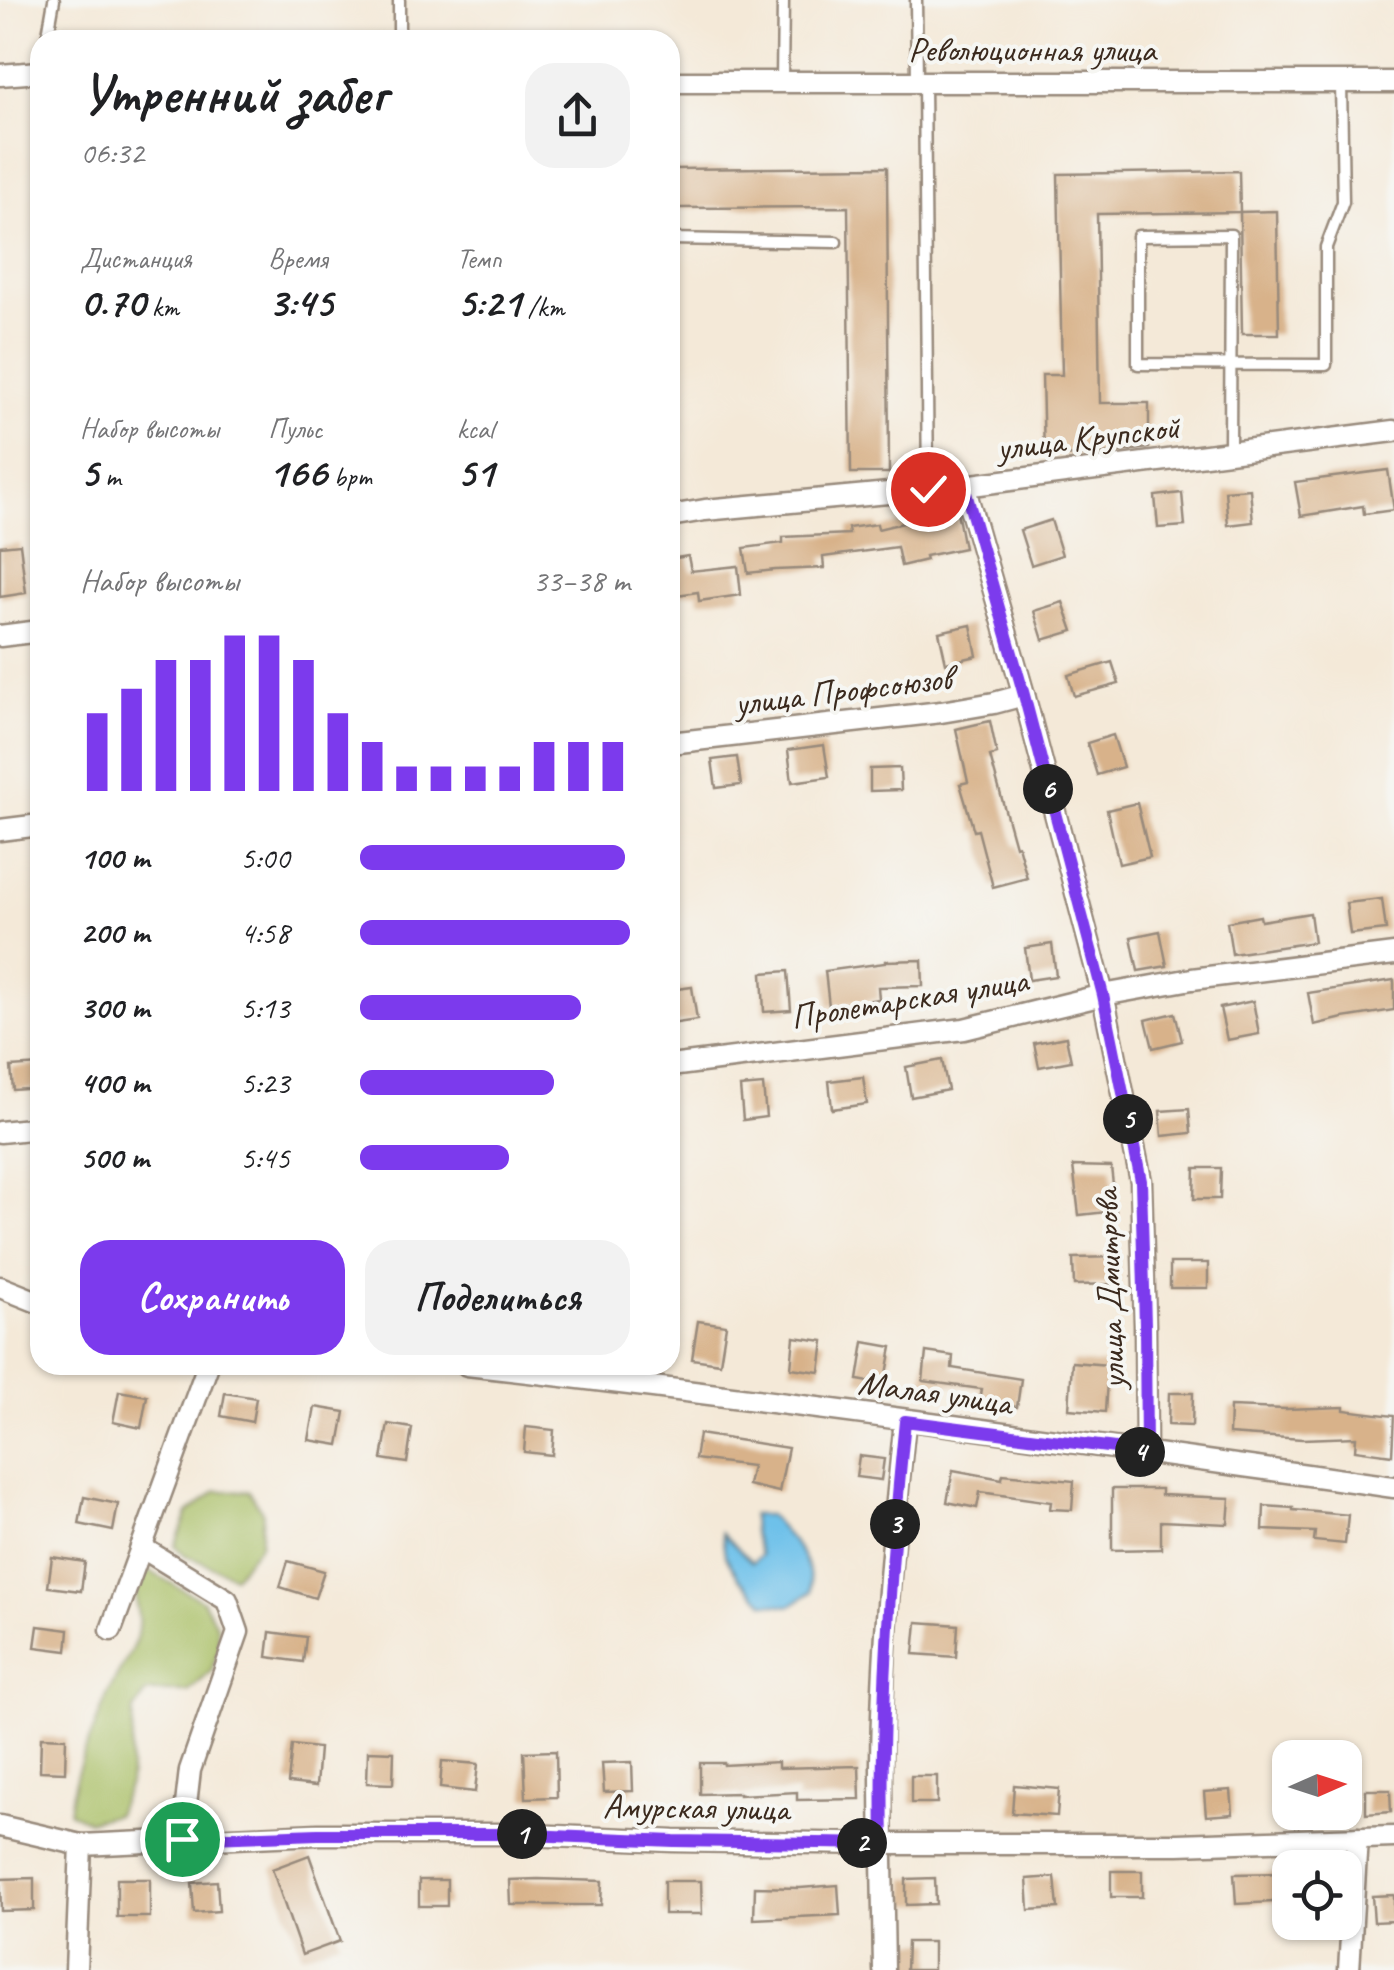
<!DOCTYPE html>
<html lang="ru">
<head>
<meta charset="utf-8">
<style>
  body { margin:0; font-family:Caveat,sans-serif; background:#f2f2f2; color:#202124; height:100vh; display:flex; flex-direction:column; font-size:38px; white-space:nowrap }
  * { box-sizing:border-box; margin:0 }
  p { font-size:32px; color:#757577 }
  .icon { flex:none; width:55px; height:55px; fill:none; stroke:currentColor; stroke-width:2; stroke-linecap:round; stroke-linejoin:round }
  .map { position:relative; flex:1; overflow:hidden }
  .details { position:absolute; left:30px; top:30px; width:650px; height:1345px; display:flex; flex-direction:column; background:#fff; border-radius:30px; box-shadow:0 2px 8px #0004 }
  .details>* { flex:none }
  .needle { width:65px; rotate:87deg }
  .fabs { position:absolute; left:1272px; top:1740px; display:grid; gap:20px }
  .fabs a { display:grid; place-items:center; width:90px; height:90px; border-radius:20px; background:#fff; box-shadow:0 2px 8px #0004; font-size:50px }
  .pin { position:absolute; display:grid; place-items:center; width:85px; height:85px; color:#fff; margin:-42px; border:5px solid #fff; border-radius:50%; box-shadow:0 2px 10px #0007 }
  .km { position:absolute; width:50px; height:50px; margin:-25px; border-radius:50%; background:#222; color:#fff; font-size:28px; line-height:50px; text-align:center }
  .round { display:grid; place-items:center; flex:none; width:105px; height:105px; border-radius:30px; background:#f2f2f2 }
  .head { display:flex; align-items:center; justify-content:space-between; height:170px; padding:0 50px }
  h1 { font-size:55px; font-weight:700; line-height:75px }
  .figures { display:grid; grid-template-columns:repeat(3,1fr); gap:15px; height:170px; padding:10px 50px }
  .figures div { display:grid; align-content:center }
  .figures b { font-size:42px; font-weight:700 }
  .figures small { font-size:28px; font-weight:400 }
  .figures p { font-size:28px }
  .chart { height:280px; padding:20px 50px }
  .chart p { display:flex; justify-content:space-between }
  .chart svg { width:100%; height:180px; margin-top:10px; stroke:#7c3aed; stroke-width:6 }
  .action { display:flex; gap:20px; margin-top:auto; padding:20px 50px }
  .action a { flex:1; height:115px; border-radius:30px; background:#7c3aed; color:#fff; font-size:40px; font-weight:700; line-height:115px; text-align:center }
  .action a+a { background:#f2f2f2; color:#202124 }
  ul { padding:0 50px; list-style:none; font-size:32px }
  li { display:grid; grid-template-columns:160px 120px 1fr; align-items:center; height:75px }
  li i { height:25px; border-radius:12px; background:#7c3aed }
  .map>svg:first-child { display:block }
  .green { fill:#a8be63; stroke:#727440; stroke-width:2.5 }
  .water { fill:#6ec1ea; stroke:#547684; stroke-width:2.5 }
  .building { fill:#d8b28a }
  .lines { fill:none; stroke-linecap:round; stroke-linejoin:round }
  .lane-casing { stroke:#988a7b; stroke-width:15 }
  .street-casing { stroke:#988a7b; stroke-width:25 }
  .lane { stroke:#fff; stroke-width:10 }
  .street { stroke:#fff; stroke-width:20 }
  .route-casing { stroke:#fff; stroke-width:20 }
  .route { stroke:#7c3aed; stroke-width:12 }
  .labels { text-anchor:middle; stroke-width:8; stroke-linejoin:round; paint-order:stroke }
  .street-label { font-size:35px; fill:#3b2a1e; stroke:#f6f6f2 }
</style>
</head>
<body>
<div class="map">
<svg width="1394" height="1970" viewBox="0 0 1394 1970">
  <rect width="100%" height="100%" fill="#f6f6f2"/>
  <filter id="ink" filterUnits="userSpaceOnUse"><feTurbulence type="fractalNoise" baseFrequency=".01" numOctaves="2"/><feDisplacementMap in="SourceGraphic" scale="20" xChannelSelector="R" yChannelSelector="G"/><feConvolveMatrix kernelMatrix="1 2 1 2 8 2 1 2 1" color-interpolation-filters="sRGB"/></filter>
  <filter id="wash" filterUnits="userSpaceOnUse"><feTurbulence type="fractalNoise" baseFrequency=".0048" numOctaves="4" result="noise"/><feDisplacementMap in="SourceGraphic" scale="40" xChannelSelector="R" yChannelSelector="G"/><feGaussianBlur stdDeviation="2.25" result="paint"/><feColorMatrix in="noise" values="0 0 0 0 0 0 0 0 0 0 0 0 0 0 0 0 0 1.4 0 .05"/><feComposite in="paint" operator="in"/></filter>
  <g filter="url(#wash)">
    <rect width="100%" height="100%" fill="#f4e9d8"/>
    <g class="green">
      <polygon points="216,1491 249,1491 263,1513 260,1545 234,1576 185,1555 175,1546 188,1513"/>
      <path d="M145,1572H151L203,1601L217,1626L219,1648L211,1672L188,1692H147L134,1710L129,1784L116,1814L88,1821L69,1812C72,1780 84,1754 96,1724C101,1712 105,1699 111,1687C119,1671 130,1656 136,1639C144,1612 127,1599 145,1572Z"/>
    </g>
    <path class="water" d="M752,1515H769C792,1543 811,1554 811,1592L790,1606L765,1603L739,1578L725,1555L722,1533L752,1562L761,1555L753,1532Z"/>
    <g id="blocks">
      <g class="building">
        <polygon points="887,167 889,473 851,473 848,207 670,208 670,169"/>
        <polygon points="1239,171 1240,212 1097,214 1100,403 1149,403 1149,448 1096,455 1044,456 1042,375 1062,375 1058,174"/>
        <polygon points="1277,211 1279,334 1242,334 1240,212"/>
        <polygon points="1388,470 1394,510 1364,514 1363,506 1301,516 1295,482"/>
        <polygon points="1250,489 1253,522 1228,525 1225,491"/>
        <polygon points="1182,493 1185,526 1158,528 1155,496"/>
        <polygon points="956,506 964,548 925,556 926,560 901,566 897,547 823,557 824,568 775,570 748,573 744,548 783,543 783,537 849,534 848,528 877,524 878,529 928,517 927,512"/>
        <polygon points="1051,520 1062,555 1031,565 1020,530"/>
        <polygon points="20,544 26,593 0,597 0,546"/>
        <polygon points="688,556 691,571 738,566 741,595 699,601 698,592 670,596 670,559"/>
        <polygon points="1063,602 1073,631 1043,640 1034,611"/>
        <polygon points="971,625 977,656 946,663 939,632"/>
        <polygon points="1112,662 1119,684 1074,696 1068,675"/>
        <polygon points="990,721 997,754 990,756 1015,846 1018,845 1027,878 993,887 978,830 974,831 960,784 968,782 956,729"/>
        <polygon points="1113,735 1123,767 1097,775 1087,743"/>
        <polygon points="824,745 829,777 792,782 788,750"/>
        <polygon points="737,757 741,785 716,788 712,760"/>
        <polygon points="900,768 901,790 870,791 870,769"/>
        <polygon points="1137,803 1150,857 1119,864 1107,810"/>
        <polygon points="1382,899 1386,930 1350,934 1346,903"/>
        <polygon points="1310,913 1314,942 1232,954 1227,922 1260,916 1261,921"/>
        <polygon points="1160,931 1167,966 1138,971 1131,937"/>
        <polygon points="1052,944 1056,976 1029,980 1025,948"/>
        <polygon points="922,960 923,986 878,987 879,999 829,1006 825,971 885,963 885,961"/>
        <polygon points="788,971 791,1010 764,1012 762,973"/>
        <polygon points="1394,980 1394,1010 1343,1018 1314,1025 1308,993"/>
        <polygon points="692,987 697,1020 670,1024 670,990"/>
        <polygon points="1253,1001 1259,1034 1227,1040 1220,1008"/>
        <polygon points="1175,1013 1182,1041 1153,1048 1146,1020"/>
        <polygon points="1066,1037 1071,1061 1039,1067 1034,1043"/>
        <polygon points="942,1060 948,1090 911,1097 906,1067"/>
        <polygon points="40,1065 40,1088 13,1090 11,1067"/>
        <polygon points="863,1077 867,1104 832,1109 829,1081"/>
        <polygon points="763,1085 766,1117 743,1120 740,1087"/>
        <polygon points="1189,1109 1191,1133 1162,1136 1160,1111"/>
        <polygon points="1073,1166 1111,1167 1116,1211 1079,1215"/>
        <polygon points="1195,1168 1221,1168 1220,1199 1194,1199"/>
        <polygon points="1118,1257 1119,1284 1074,1285 1073,1258"/>
        <rect x="1170" y="1263" width="38" height="25"/>
        <polygon points="698,1321 726,1325 720,1363 692,1359"/>
        <polygon points="794,1337 824,1341 820,1372 791,1368"/>
        <polygon points="864,1342 892,1347 885,1385 858,1380"/>
        <polygon points="926,1352 953,1356 952,1368 1021,1379 1017,1407 979,1401 981,1389 923,1381"/>
        <polygon points="1072,1362 1108,1365 1105,1412 1069,1409"/>
        <polygon points="119,1391 147,1396 141,1428 113,1422"/>
        <polygon points="225,1393 256,1398 252,1422 221,1416"/>
        <polygon points="1169,1393 1193,1393 1192,1426 1168,1425"/>
        <polygon points="315,1407 345,1412 339,1445 309,1440"/>
        <polygon points="1230,1407 1286,1409 1344,1407 1344,1410 1394,1416 1392,1455 1355,1450 1356,1437 1302,1439 1229,1434"/>
        <polygon points="388,1424 412,1428 407,1463 382,1459"/>
        <polygon points="526,1427 554,1430 552,1455 524,1452"/>
        <polygon points="699,1434 788,1448 779,1492 748,1485 752,1466 695,1459"/>
        <polygon points="859,1456 884,1459 881,1480 856,1477"/>
        <polygon points="953,1470 1002,1479 1003,1474 1074,1481 1072,1510 1050,1509 1051,1502 980,1492 977,1508 947,1502"/>
        <polygon points="1112,1489 1161,1489 1161,1495 1230,1498 1228,1524 1161,1521 1161,1549 1112,1550"/>
        <polygon points="84,1497 118,1504 113,1531 79,1524"/>
        <polygon points="1264,1506 1293,1508 1293,1510 1348,1515 1345,1544 1314,1541 1315,1532 1263,1530"/>
        <polygon points="52,1557 85,1562 81,1591 48,1587"/>
        <polygon points="288,1561 324,1571 315,1598 280,1587"/>
        <polygon points="917,1622 958,1625 956,1657 914,1654"/>
        <polygon points="38,1626 69,1630 67,1651 35,1647"/>
        <polygon points="270,1632 306,1637 303,1662 267,1657"/>
        <polygon points="41,1737 66,1738 65,1772 40,1771"/>
        <polygon points="292,1745 319,1748 316,1786 288,1783"/>
        <polygon points="368,1751 394,1752 393,1784 367,1783"/>
        <polygon points="556,1751 557,1797 526,1798 524,1752"/>
        <polygon points="442,1761 478,1764 475,1792 440,1788"/>
        <polygon points="632,1762 633,1791 604,1792 602,1763"/>
        <polygon points="778,1762 778,1768 859,1766 860,1799 797,1800 797,1792 739,1795 739,1793 700,1794 700,1763 724,1763 724,1765"/>
        <rect x="911" y="1776" width="26" height="27"/>
        <polygon points="1014,1785 1059,1789 1057,1816 1012,1813"/>
        <polygon points="1231,1790 1233,1814 1206,1816 1204,1792"/>
        <polygon points="1366,1790 1390,1790 1391,1812 1366,1814"/>
        <polygon points="309,1855 340,1941 302,1955 272,1869"/>
        <rect x="1111" y="1871" width="31" height="26"/>
        <polygon points="1290,1873 1290,1901 1236,1904 1234,1874"/>
        <polygon points="1055,1877 1058,1908 1029,1910 1027,1879"/>
        <polygon points="34,1878 34,1910 1,1911 0,1879"/>
        <polygon points="935,1878 936,1904 906,1905 906,1879"/>
        <rect x="117" y="1879" width="33" height="38"/>
        <polygon points="538,1879 602,1881 601,1905 511,1905 510,1880"/>
        <rect x="419" y="1880" width="28" height="26"/>
        <polygon points="217,1881 219,1911 194,1913 192,1883"/>
        <polygon points="664,1881 701,1881 702,1914 664,1914"/>
        <polygon points="838,1885 840,1915 754,1919 755,1887 800,1888"/>
        <polygon points="1394,1895 1394,1921 1374,1922 1372,1896"/>
        <polygon points="907,1942 933,1942 933,1970 906,1970"/>
      </g>
    </g>
  </g>
  <g filter="url(#ink)">
    <use href="#blocks" fill-opacity="0" stroke="#988a7b" stroke-width="2.5"/>
    <g class="lines">
      <defs>
        <g id="lane">
          <polyline points="916,0 917,82"/>
          <polyline points="47,40 54,0"/>
          <polyline points="399,40 399,0"/>
          <polyline points="782,82 783,0"/>
          <polyline points="924,83 928,489"/>
          <polyline points="670,239 836,242"/>
          <polyline points="1230,451 1231,235 1138,236 1138,364 1326,365 1326,247 1343,202 1341,83"/>
        </g>
        <g id="street">
          <polyline points="0,75 40,72"/>
          <polyline points="670,82 1394,82"/>
          <polyline points="964,486 1024,695 1103,995 1141,1181 1145,1325 1146,1452"/>
          <polyline points="670,516 705,510 964,486 1394,431"/>
          <polyline points="0,636 40,631"/>
          <polyline points="670,743 941,712 994,703 1024,695"/>
          <polyline points="0,830 40,825"/>
          <polyline points="670,1066 964,1029 1103,995 1192,979 1394,954"/>
          <polyline points="0,1132 40,1128"/>
          <polyline points="0,1287 40,1303"/>
          <path d="M467,1365C777,1400 1085,1444 1394,1487"/>
          <polyline points="141,1547 227,1600 238,1632 190,1770 182,1839"/>
          <polyline points="111,1630 208,1365"/>
          <polyline points="0,1826 81,1845 318,1834 505,1834 674,1841 883,1844 1178,1844 1394,1837"/>
          <polyline points="76,1970 81,1845"/>
          <path d="M884,1970C883,1901 881,1833 881,1764C882,1649 893,1535 905,1421"/>
          <polyline points="1349,1970 1357,1838"/>
        </g>
      </defs>
      <use href="#lane" class="lane-casing"/>
      <use href="#street" class="street-casing"/>
      <use href="#lane" class="lane"/>
      <use href="#street" class="street"/>
    </g>
  </g>
  <g class="lines" filter="url(#ink)">
    <defs>
      <path id="route" d="M182,1839L318,1834H505L674,1841L883,1844C880,1702 891,1562 905,1421L1146,1452L1145,1325L1141,1181L1103,995L1024,695L964,486L928,489"/>
    </defs>
    <use href="#route" class="route-casing"/>
    <use href="#route" class="route"/>
  </g>
  <g class="labels">
    <g class="street-label">
      <text x="1032" y="61">Революционная улица</text>
      <text transform="translate(1088 437) rotate(-7)" y="12">улица Крупской</text>
      <text transform="translate(843 690) rotate(-7)" y="12">улица Профсоюзов</text>
      <text transform="translate(909 998) rotate(-9)" y="12">Пролетарская улица</text>
      <text transform="translate(1109 1289) rotate(-92)" y="12">улица Дмитрова</text>
      <text transform="translate(935 1392) rotate(8)" y="12">Малая улица</text>
      <text transform="translate(696 1807) rotate(1)" y="12">Амурская улица</text>
    </g>
  </g>
</svg>
<div class="fabs">
<a><svg class="needle" viewBox="-14 -14 28 28"><path d="M0-13l5 13h-10z" fill="#e53935"/><path d="M0 13l5-13h-10z" fill="#757577"/></svg></a>
<a><svg class="icon" aria-label="locate" viewBox="0 0 24 24"><circle cx="12" cy="12" r="6"/><path d="M12 2v4M12 18v4M2 12h4M18 12h4"/></svg></a>
</div>
<div class="pin" style="left:182px;top:1839px;background:#1e9e55"><svg class="icon" aria-label="arrive" viewBox="0 0 24 24"><path d="M6 21V4h12l-3 4 3 4H6"/></svg></div>
<div class="pin" style="left:928px;top:489px;background:#d93025"><svg class="icon" aria-label="check" viewBox="0 0 24 24"><path d="M5 12l5 5 9-10"/></svg></div>
<b class="km" style="left:522px;top:1834px">1</b>
<b class="km" style="left:862px;top:1843px">2</b>
<b class="km" style="left:895px;top:1524px">3</b>
<b class="km" style="left:1140px;top:1452px">4</b>
<b class="km" style="left:1128px;top:1119px">5</b>
<b class="km" style="left:1048px;top:789px">6</b>
<section class="details">
<div class="head"><div><h1>Утренний забег</h1><p>06:32</p></div><a class="round"><svg class="icon" aria-label="share" viewBox="0 0 24 24"><path d="M12 15V3M7 8l5-5 5 5M5 13v7h14v-7"/></svg></a></div>
<div class="figures">
<div><p>Дистанция</p><b>0.70<small> km</small></b></div>
<div><p>Время</p><b>3:45</b></div>
<div><p>Темп</p><b>5:21<small> /km</small></b></div>
</div>
<div class="figures">
<div><p>Набор высоты</p><b>5<small> m</small></b></div>
<div><p>Пульс</p><b>166<small> bpm</small></b></div>
<div><p>kcal</p><b>51</b></div>
</div>
<div class="chart"><p><span>Набор высоты</span>33–38 m</p>
<svg viewBox="0 0 160 44" preserveAspectRatio="none"><path d="M5 44V25M15 44V19M25 44V12M35 44V12M45 44V6M55 44V6M65 44V12M75 44V25M85 44V32M95 44V38M105 44V38M115 44V38M125 44V38M135 44V32M145 44V32M155 44V32"/></svg>
</div>
<ul>
<li><b>100 m</b>5:00<i style="width:98%"></i></li>
<li><b>200 m</b>4:58<i style="width:100%"></i></li>
<li><b>300 m</b>5:13<i style="width:82%"></i></li>
<li><b>400 m</b>5:23<i style="width:72%"></i></li>
<li><b>500 m</b>5:45<i style="width:55%"></i></li>
</ul>
<div class="action"><a>Сохранить</a><a>Поделиться</a></div>
</section>
</div>
</body>
</html>
